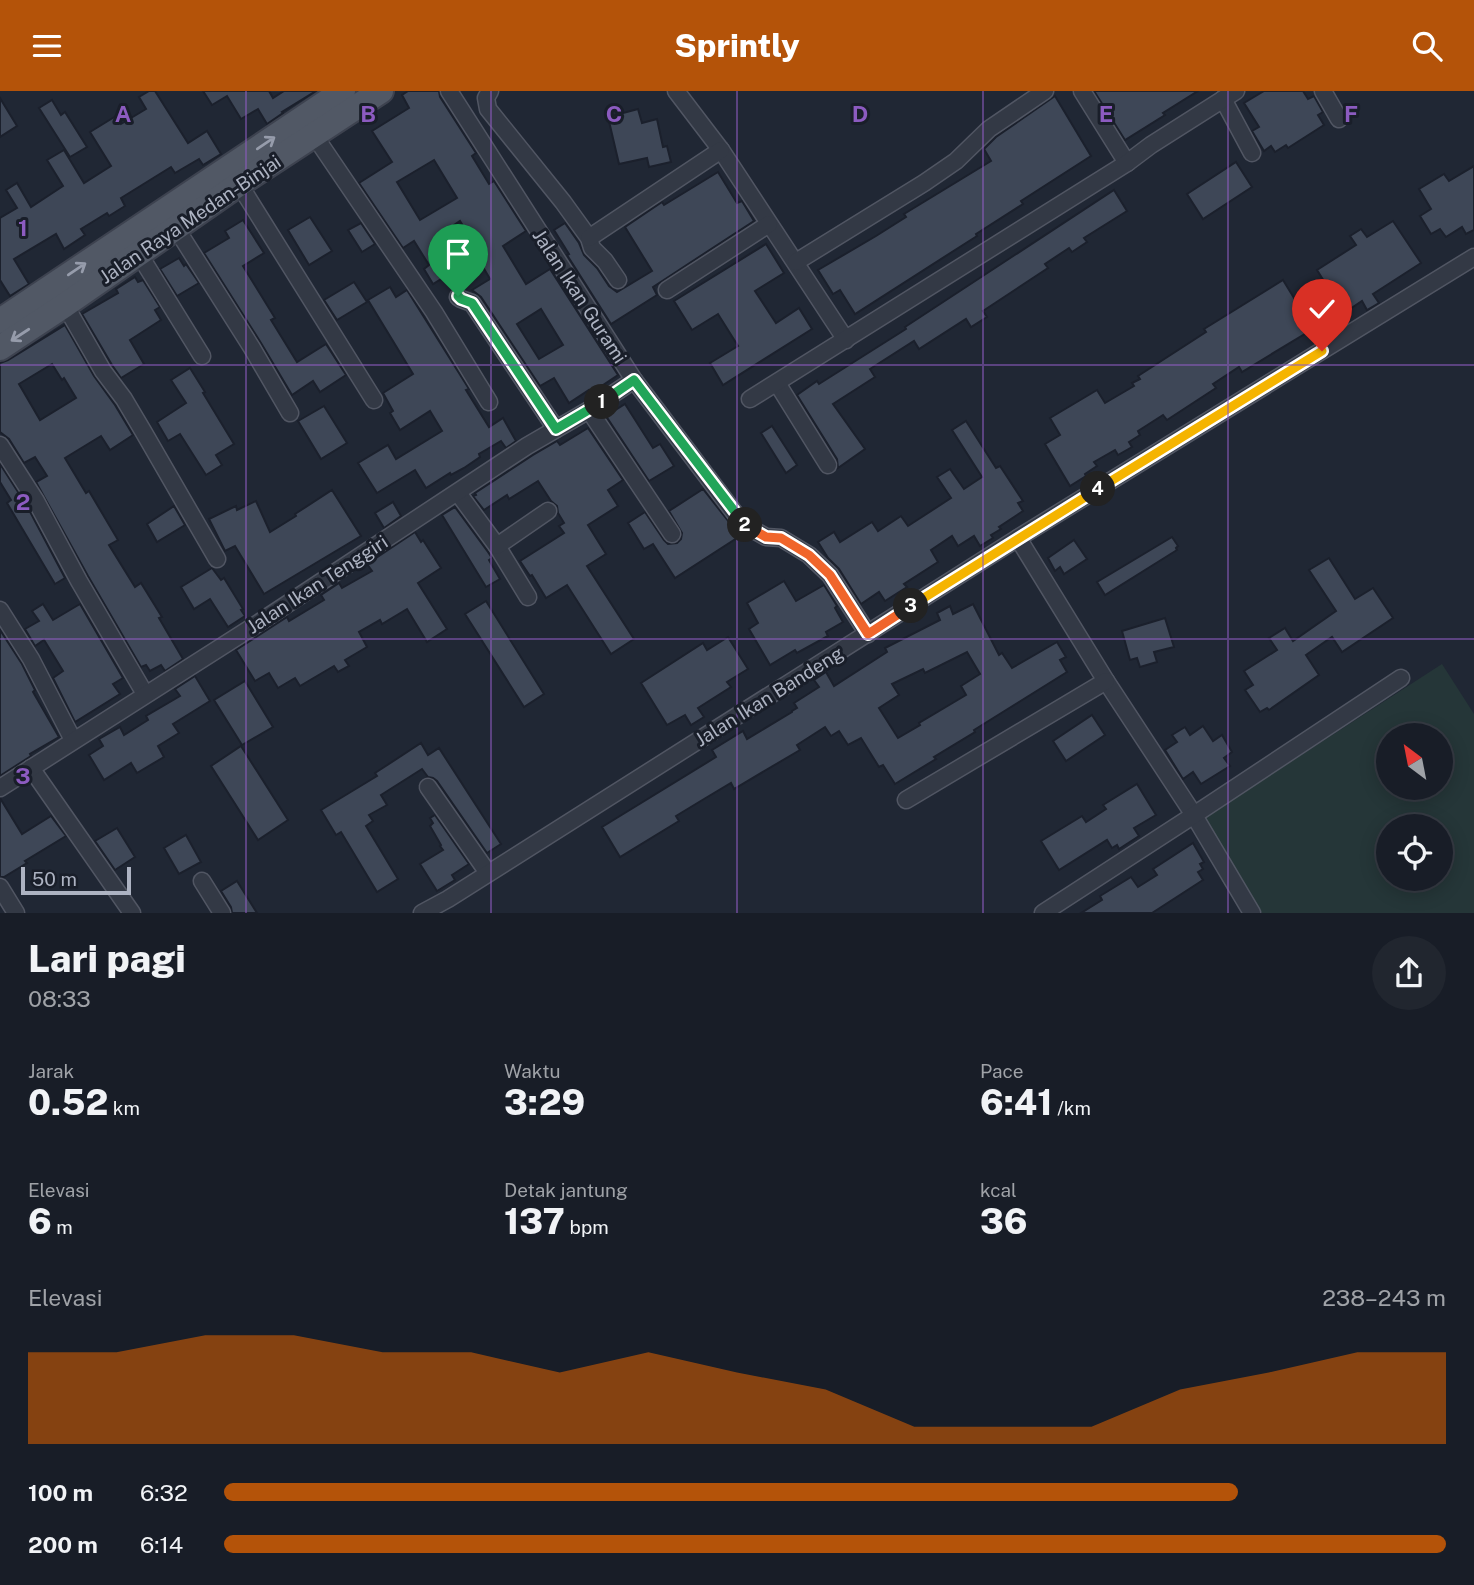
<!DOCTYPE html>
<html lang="id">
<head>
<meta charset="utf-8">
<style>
  body { margin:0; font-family:"Public Sans",sans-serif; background:#21262f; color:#f1f3f6; height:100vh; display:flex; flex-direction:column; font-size:26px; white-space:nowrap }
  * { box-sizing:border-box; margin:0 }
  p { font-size:23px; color:#9fa2a7 }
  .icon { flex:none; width:38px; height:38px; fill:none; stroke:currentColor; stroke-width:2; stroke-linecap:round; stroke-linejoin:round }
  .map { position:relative; height:822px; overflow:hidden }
  .details { display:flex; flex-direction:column; background:#181d27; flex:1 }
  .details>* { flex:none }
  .needle { width:46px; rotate:328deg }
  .controls { position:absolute; left:1376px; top:632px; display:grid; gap:14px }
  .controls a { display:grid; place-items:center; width:77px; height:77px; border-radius:50%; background:#181d27; box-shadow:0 4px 18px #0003,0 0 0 2px #363b44; font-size:35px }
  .scale { position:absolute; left:21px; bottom:18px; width:110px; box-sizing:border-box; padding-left:7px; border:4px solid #adb3c2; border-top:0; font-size:19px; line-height:24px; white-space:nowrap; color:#adb3c2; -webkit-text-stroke:5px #191e29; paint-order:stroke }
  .pin { position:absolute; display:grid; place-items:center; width:60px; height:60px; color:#fff; margin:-72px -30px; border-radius:50% 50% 50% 0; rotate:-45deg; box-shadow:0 0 7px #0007 }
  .pin .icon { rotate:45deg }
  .km { position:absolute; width:35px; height:35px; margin:-18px; border-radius:50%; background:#222; color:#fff; font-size:19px; line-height:35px; text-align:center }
  .round { display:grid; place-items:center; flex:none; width:74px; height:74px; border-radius:37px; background:#21262f }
  .head { display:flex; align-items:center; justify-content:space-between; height:119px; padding:0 28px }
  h1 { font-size:38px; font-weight:800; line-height:52px }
  .stats { display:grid; grid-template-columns:repeat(3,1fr); gap:10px; height:119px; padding:7px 28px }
  .stats div { display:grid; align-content:center }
  .stats b { font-size:35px; font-weight:800 }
  .stats small { font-size:19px; font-weight:400 }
  .stats p { font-size:19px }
  .chart { height:196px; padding:14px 28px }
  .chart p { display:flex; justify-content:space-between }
  .chart svg { width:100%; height:126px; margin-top:7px; fill:#b45309; opacity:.7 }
  ul { padding:0 28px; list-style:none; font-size:23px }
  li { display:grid; grid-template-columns:112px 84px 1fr; align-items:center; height:52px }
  li i { height:18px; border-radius:9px; background:#b45309 }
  header { display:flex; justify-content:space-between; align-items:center; height:91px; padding:0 28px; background:#b45309; color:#fff; font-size:32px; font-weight:800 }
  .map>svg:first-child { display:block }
  .green { fill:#253638; fill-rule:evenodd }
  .building { fill:#3e4757; stroke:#1b202c; stroke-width:2; fill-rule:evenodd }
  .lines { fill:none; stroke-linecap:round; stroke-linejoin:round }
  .street-casing { stroke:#515663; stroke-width:19 }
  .primary-casing { stroke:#3d424f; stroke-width:28 }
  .street { stroke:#333945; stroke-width:16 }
  .primary { stroke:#515865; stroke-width:24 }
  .oneway { stroke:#969cab }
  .split-1-casing { stroke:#fff; stroke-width:14 }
  .split-2-casing { stroke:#fff; stroke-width:14 }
  .split-3-casing { stroke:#fff; stroke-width:14 }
  .split-4-casing { stroke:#fff; stroke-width:14 }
  .split-5-casing { stroke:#fff; stroke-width:14 }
  .split-1 { stroke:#22a559; stroke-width:9 }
  .split-2 { stroke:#22a559; stroke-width:9 }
  .split-3 { stroke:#f0652b; stroke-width:9 }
  .split-4 { stroke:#f5b400; stroke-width:9 }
  .split-5 { stroke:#f5b400; stroke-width:9 }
  .grid { fill:none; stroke:#8c5bc0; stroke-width:2; stroke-opacity:0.55 }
  .labels { text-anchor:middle; stroke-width:6; stroke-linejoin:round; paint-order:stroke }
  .street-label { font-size:19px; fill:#adb3c2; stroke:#191e29 }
  .grid-label { font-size:23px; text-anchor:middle; font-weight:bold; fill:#8c5bc0; stroke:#191e29; stroke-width:6; stroke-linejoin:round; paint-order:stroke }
</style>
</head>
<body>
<header><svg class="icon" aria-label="menu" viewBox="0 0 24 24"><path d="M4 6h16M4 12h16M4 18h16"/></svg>Sprintly<svg class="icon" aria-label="search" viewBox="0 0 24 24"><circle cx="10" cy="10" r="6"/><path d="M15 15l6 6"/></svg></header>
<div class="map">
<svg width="1474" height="822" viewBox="0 0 1474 822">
  <rect width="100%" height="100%" fill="#202734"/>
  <path class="green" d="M1442,573L1474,623V822H1262L1201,729ZM1388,644H1440V696H1388ZM1388,735H1440V788H1388Z"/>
  <g class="building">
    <polygon points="149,0 155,0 188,52 207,40 221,63 203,74 199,68 175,82 171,76 121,107 125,115 109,125 107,122 81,138 85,144 64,158 56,143 14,168 29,193 10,205 0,189 0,127 17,117 6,99 17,92 31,116 63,95 47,69 64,59 84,92 111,75 90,41 116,25 121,33 146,18 139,6"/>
    <polygon points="203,0 269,0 273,7 284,0 316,0 282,21 283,22 267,33 258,18 241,28 227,5 212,14"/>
    <path d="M408,0H439L440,6L476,62L472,65L489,93L494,90L526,140L503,155L526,193L550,178L618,284L591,302L589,299L569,312L554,287L540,295L481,206L472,199L490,188L477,166L433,193L424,178L429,174L414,150L403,157L359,92L392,71L372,40L409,17L402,4ZM434,69L457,107L420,129L397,91ZM460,130L475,154L453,169L438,145ZM541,218L563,254L539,268L517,233Z"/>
    <polygon points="1094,0 1198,0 1163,22 1165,24 1125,49"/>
    <polygon points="1264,0 1303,0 1308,8 1314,5 1323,21 1318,24 1324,34 1288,57 1286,54 1275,61 1271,55 1264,60 1252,40 1259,36 1244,12"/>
    <polygon points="1055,5 1091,65 1021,110 1023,113 976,143 977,145 855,223 840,199 833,203 818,179 876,145 906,126 904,123 991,70 984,58 996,46"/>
    <polygon points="0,7 17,35 0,46"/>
    <polygon points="52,9 61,24 65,21 87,56 70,66 39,17"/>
    <polygon points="638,18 642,32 657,28 663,56 667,55 671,71 649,76 647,67 619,73 608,26"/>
    <polygon points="1236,71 1252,96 1203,128 1187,103"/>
    <polygon points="1474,75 1474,139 1466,143 1462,136 1446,146 1440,138 1431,143 1420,125 1431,118 1419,98 1444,83 1449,90"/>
    <polygon points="718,81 737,112 742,110 754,130 653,196 657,204 611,233 567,164 569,163 554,139 565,132 579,152 584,164 597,177 609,195 617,201 652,180 625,136 662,111 664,114"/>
    <polygon points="1114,99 1127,120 1084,147 1087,151 1072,161 1069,157 1045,173 1048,177 983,220 987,226 971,236 966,228 919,258 914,250 870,278 875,286 833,313 865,358 838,377 837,368 797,304 817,290 819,293 906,238 905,236"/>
    <polygon points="310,126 332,160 309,174 288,139"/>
    <polygon points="243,129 264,162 243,175 275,227 271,229 297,271 326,253 346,284 320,301 313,290 292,304 261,252 204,162 229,147 225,140"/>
    <polygon points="1393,130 1421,172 1373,203 1379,212 1367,219 1362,210 1344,222 1317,179 1356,154 1350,145 1361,138 1367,146"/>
    <polygon points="361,132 375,153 362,161 348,139"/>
    <polygon points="766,153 784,182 755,200 776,232 799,217 812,238 723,294 710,272 738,255 718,223 692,239 674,210"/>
    <polygon points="179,167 184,175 186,173 199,192 177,205 160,178"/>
    <polygon points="135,186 138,191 143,189 160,216 155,219 161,229 130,249 144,273 121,287 112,274 82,223 118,202 116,198"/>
    <polygon points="1283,189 1313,238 1242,281 1239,276 1213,293 1216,297 1167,329 1163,324 1138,340 1140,344 1129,351 1132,356 1118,364 1115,359 1094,371 1097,375 1085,383 1086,385 1070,395 1045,353 1060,344 1050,327 1097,299 1105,312 1134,295 1132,292 1140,288 1138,285 1206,241 1204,238"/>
    <polygon points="354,191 367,211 337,229 324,209"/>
    <polygon points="390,196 396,206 407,199 469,298 466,299 489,336 503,327 516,350 506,357 501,350 479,363 480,366 464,377 451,384 450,382 426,397 415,379 377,402 358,372 388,354 396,368 442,340 430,320 400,339 390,322 393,320 383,302 413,283 368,209"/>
    <path d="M65,234L94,285L115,314L133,344L110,359L101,345L65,367L86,402L89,400L118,449L109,454L135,496L141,492L162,526L159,527L183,568L165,580L161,574L150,580L146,574L141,576L88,485L36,391L47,385L35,366L24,372L9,348L0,341V272L8,269ZM52,273L62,289L64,287L76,307L40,329L19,293Z"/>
    <polygon points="190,277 205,301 203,302 234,353 216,364 222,374 206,384 180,343 168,350 157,331 186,312 171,289"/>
    <polygon points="625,313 653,357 660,353 674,375 649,390 606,325"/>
    <polygon points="324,315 347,352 321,368 298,330"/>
    <polygon points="966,330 996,377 1000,375 1023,410 1018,412 1023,420 999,436 1001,438 991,444 993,447 980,455 974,445 958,455 952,445 931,459 938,471 904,493 907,496 885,510 879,501 861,513 839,478 828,467 818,451 834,441 840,451 872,431 878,440 901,425 908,435 951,407 937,386 950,378 964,398 982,386 952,339"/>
    <polygon points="772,335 797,374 786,382 761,342"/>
    <polygon points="588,337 623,389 608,399 618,415 588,434 606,463 587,475 634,548 611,563 567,494 546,507 532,484 530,485 520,470 564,442 559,435 564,432 558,422 557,415 551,410 538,390 509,408 507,404 484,419 473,405 476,404 475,402 533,364 557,350 560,354"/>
    <polygon points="0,373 27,415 65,487 55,493 7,412 11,409 0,391"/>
    <polygon points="703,398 740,445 675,487 653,453 644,458 628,432 645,421 664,449 668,453 677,452 681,448 682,442 669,420"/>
    <polygon points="332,399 361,445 264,503 235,455 225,460 209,428 236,415 237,419 256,410 270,441 296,425 295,423"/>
    <polygon points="393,411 401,425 384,437 375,422"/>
    <polygon points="174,415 185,434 157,451 147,433"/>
    <polygon points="455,416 488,461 492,467 489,469 500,488 486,496 442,424"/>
    <polygon points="415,441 421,451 423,449 441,477 418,492 447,538 427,551 407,518 382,533 380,529 359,541 367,556 345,569 349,575 338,581 334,575 300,595 295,587 278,597 269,582 255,590 236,559 287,526 289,530 324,509 321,504 339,492 342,497 372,480 367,473"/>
    <polygon points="1172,446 1178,455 1176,457 1177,459 1105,504 1097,491"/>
    <polygon points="1074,449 1087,468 1064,483 1060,476 1055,480 1048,467"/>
    <polygon points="1329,467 1355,508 1373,497 1393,527 1342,561 1332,546 1306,564 1319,584 1269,619 1267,617 1260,621 1245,599 1253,594 1244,580 1277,559 1269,547 1285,537 1293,550 1336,520 1309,479"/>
    <polygon points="212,477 221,489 224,487 243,518 241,519 245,525 228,536 210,508 194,518 181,496"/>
    <polygon points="784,490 796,510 824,494 837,515 835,517 843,531 826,541 828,545 797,562 795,559 770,574 749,538 758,532 747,512"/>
    <polygon points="486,510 544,603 524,616 465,523"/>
    <polygon points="43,513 53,529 80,513 123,587 113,593 120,603 75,631 53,587 63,580 44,549 35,555 25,538 39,530 32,520"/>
    <path d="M973,513L999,564L1002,562L1012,577L1057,551L1066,566L1060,569L1067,581L974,639L975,641L934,666L936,668L895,693L883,674L879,676L861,647L848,654L839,640L831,645L825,636L797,654L800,659L734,698L731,692L704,708L676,725L679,730L620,766L602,736L716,666L712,659L743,640L747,648L792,621V620L797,617L794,612L819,596L814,589L826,581L834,595L887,561L885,557L940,529L937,522L950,515L953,523ZM967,561L980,583L961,595L966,604L919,632L920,634L898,647L879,617L899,604L892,593L923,578L925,582Z"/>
    <polygon points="1165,527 1174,556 1154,561 1157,571 1140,576 1137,567 1130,569 1122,540"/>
    <polygon points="0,539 22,573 35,599 33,601 59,646 30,663 31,665 0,685"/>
    <polygon points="728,546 748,578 727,591 731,596 698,617 704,626 691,634 685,624 667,634 641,592 703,552 707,559"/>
    <polygon points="195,585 210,610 173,633 179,642 158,655 164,666 137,682 131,672 104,689 89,664 103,655 99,648 120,636 124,644 148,629 146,625 180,605 175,598"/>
    <polygon points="245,590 273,636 242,654 214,609"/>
    <polygon points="1092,624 1105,644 1066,670 1053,650"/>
    <polygon points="1203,635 1213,650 1222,644 1232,661 1224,667 1230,675 1201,693 1193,681 1183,688 1165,659 1177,651 1172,644 1185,636 1190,644"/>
    <polygon points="421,652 428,664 439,657 501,753 487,762 437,690 433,687 428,686 422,678 381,704 387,714 369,724 373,730 366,735 398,788 377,801 341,741 336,744 321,719 377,685 375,682"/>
    <polygon points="241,655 288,729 258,749 211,675"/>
    <polygon points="1137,693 1156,724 1134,737 1139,745 1119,758 1117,754 1112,757 1107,749 1059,779 1041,750 1082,725 1086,731 1106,718 1103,714"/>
    <polygon points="0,707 22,743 51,725 66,745 25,770 27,772 4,786 0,786"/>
    <polygon points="435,724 469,773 452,784 455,789 437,800 420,773 443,759 440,755 441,754 430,735 433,732 430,727"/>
    <polygon points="117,737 135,766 115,779 95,750"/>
    <polygon points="186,744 201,771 179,783 164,757"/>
    <polygon points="1193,752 1204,771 1200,773 1203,778 1198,781 1203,789 1152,822 1081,822 1102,809 1100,805 1131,786 1138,796 1157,784 1153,778"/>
    <polygon points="237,790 257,822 232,822 231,816 221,800"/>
  </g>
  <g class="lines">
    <defs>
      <g id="street">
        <polyline points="449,0 634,289 743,433 766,446 781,447 809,464 830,484 868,543"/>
        <polyline points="490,0 486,7 488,18 563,111 589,147 592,157 605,170 618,189"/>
        <polyline points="676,0 721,59 846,249"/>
        <polyline points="1082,0 1127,72"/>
        <polyline points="1323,0 1339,28"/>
        <polyline points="1223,8 1252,62"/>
        <polyline points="314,44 434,221 489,311"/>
        <polyline points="239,93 374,309"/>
        <polyline points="176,137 252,257 290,322"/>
        <polyline points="589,147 721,59"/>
        <polyline points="139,163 202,265"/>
        <polyline points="796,171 924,92 956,70 989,38 1045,0"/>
        <polyline points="667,199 769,133"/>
        <polyline points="458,206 461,208 472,212 556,338"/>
        <polyline points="65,214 103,280 124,308 143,340 217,468"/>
        <polyline points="777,292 828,374"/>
        <polyline points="750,308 1127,72 1151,54 1236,0"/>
        <polyline points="589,319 672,443"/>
        <polyline points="0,354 36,410 79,490 145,603"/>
        <polyline points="458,402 497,455 528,506"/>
        <polyline points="1018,447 1106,590 1192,721 1252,822"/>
        <polyline points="497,455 548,420"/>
        <polyline points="0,519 31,568 73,649"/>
        <polyline points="31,677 132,822"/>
        <polyline points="428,696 488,782"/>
        <polyline points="0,697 257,533 527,355 589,319 634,289"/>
        <polyline points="906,709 1106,590"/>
        <polyline points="202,790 222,822"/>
        <polyline points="0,796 16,822"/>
        <polyline points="422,822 448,808 1018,447 1474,166"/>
        <polyline points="1043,822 1194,724 1401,587"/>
      </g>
      <g id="primary">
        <polyline points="0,230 343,0"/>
        <polyline points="0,257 65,214 239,93 381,0"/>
      </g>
    </defs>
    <use href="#street" class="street-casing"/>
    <use href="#primary" class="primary-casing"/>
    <use href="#street" class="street"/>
    <use href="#primary" class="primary"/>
  </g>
  <defs><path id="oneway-shaft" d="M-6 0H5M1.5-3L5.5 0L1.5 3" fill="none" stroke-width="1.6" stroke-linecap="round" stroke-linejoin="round" transform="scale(1.75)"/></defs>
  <g class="oneway">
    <use href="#oneway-shaft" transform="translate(266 52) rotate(-34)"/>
    <use href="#oneway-shaft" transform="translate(77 178) rotate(-34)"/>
    <use href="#oneway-shaft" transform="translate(20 244) rotate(147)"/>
  </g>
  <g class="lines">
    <defs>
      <polyline id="split-1" points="458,205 461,208 472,212 556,338 602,311"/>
      <polyline id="split-2" points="602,311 634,289 745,434"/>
      <polyline id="split-3" points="745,434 766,446 781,447 809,464 830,484 868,543 911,515"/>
      <polyline id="split-4" points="911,515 1098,398"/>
      <polyline id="split-5" points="1098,398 1322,260"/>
    </defs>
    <use href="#split-1" class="split-1-casing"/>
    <use href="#split-2" class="split-2-casing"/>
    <use href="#split-3" class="split-3-casing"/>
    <use href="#split-4" class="split-4-casing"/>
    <use href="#split-5" class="split-5-casing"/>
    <use href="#split-1" class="split-1"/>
    <use href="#split-2" class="split-2"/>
    <use href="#split-3" class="split-3"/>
    <use href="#split-4" class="split-4"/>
    <use href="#split-5" class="split-5"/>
  </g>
  <path class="grid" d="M246,0V822M491,0V822M737,0V822M983,0V822M1228,0V822M0,274H1474M0,548H1474"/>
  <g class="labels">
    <g class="street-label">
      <text transform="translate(190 128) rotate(-34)" y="7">Jalan Raya Medan-Binjai</text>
      <text transform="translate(580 205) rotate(57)" y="7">Jalan Ikan Gurami</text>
      <text transform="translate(317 493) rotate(-33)" y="7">Jalan Ikan Tenggiri</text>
      <text transform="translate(769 605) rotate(-32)" y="7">Jalan Ikan Bandeng</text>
    </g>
  </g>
  <g class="grid-label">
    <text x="123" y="31">A</text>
    <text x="368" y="31">B</text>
    <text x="614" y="31">C</text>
    <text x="860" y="31">D</text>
    <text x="1106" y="31">E</text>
    <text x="1351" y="31">F</text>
    <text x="23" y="145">1</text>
    <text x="23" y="419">2</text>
    <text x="23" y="693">3</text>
  </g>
</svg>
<div class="controls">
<a><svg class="needle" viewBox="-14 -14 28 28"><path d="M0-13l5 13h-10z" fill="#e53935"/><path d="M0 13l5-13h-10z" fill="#9fa2a7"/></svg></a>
<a><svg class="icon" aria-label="locate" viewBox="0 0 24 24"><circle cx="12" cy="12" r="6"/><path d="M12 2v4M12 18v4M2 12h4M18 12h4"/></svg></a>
</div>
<div class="scale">50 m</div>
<div class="pin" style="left:458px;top:205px;background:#1e9e55"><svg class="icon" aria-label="arrive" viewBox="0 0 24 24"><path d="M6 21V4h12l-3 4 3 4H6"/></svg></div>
<div class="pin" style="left:1322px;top:260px;background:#d93025"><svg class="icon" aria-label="check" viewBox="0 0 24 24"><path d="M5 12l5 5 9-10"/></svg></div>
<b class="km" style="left:602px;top:311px">1</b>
<b class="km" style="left:745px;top:434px">2</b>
<b class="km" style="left:911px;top:515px">3</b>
<b class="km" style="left:1098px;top:398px">4</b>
</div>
<section class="details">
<div class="head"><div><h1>Lari pagi</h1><p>08:33</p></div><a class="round"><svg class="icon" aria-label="share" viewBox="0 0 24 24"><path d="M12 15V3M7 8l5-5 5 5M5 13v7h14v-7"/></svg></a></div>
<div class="stats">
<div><p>Jarak</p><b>0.52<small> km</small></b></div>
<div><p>Waktu</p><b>3:29</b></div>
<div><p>Pace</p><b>6:41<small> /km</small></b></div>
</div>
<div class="stats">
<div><p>Elevasi</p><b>6<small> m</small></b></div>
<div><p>Detak jantung</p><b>137<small> bpm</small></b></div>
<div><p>kcal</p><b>36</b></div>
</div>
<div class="chart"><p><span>Elevasi</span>238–243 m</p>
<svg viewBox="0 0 160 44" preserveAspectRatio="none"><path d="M0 44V12L10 12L20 6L30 6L40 12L50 12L60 19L70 12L80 19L90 25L100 38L110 38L120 38L130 25L140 19L150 12L160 12V44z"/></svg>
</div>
<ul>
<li><b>100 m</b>6:32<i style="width:83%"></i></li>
<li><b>200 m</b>6:14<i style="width:100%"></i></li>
</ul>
</section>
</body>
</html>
